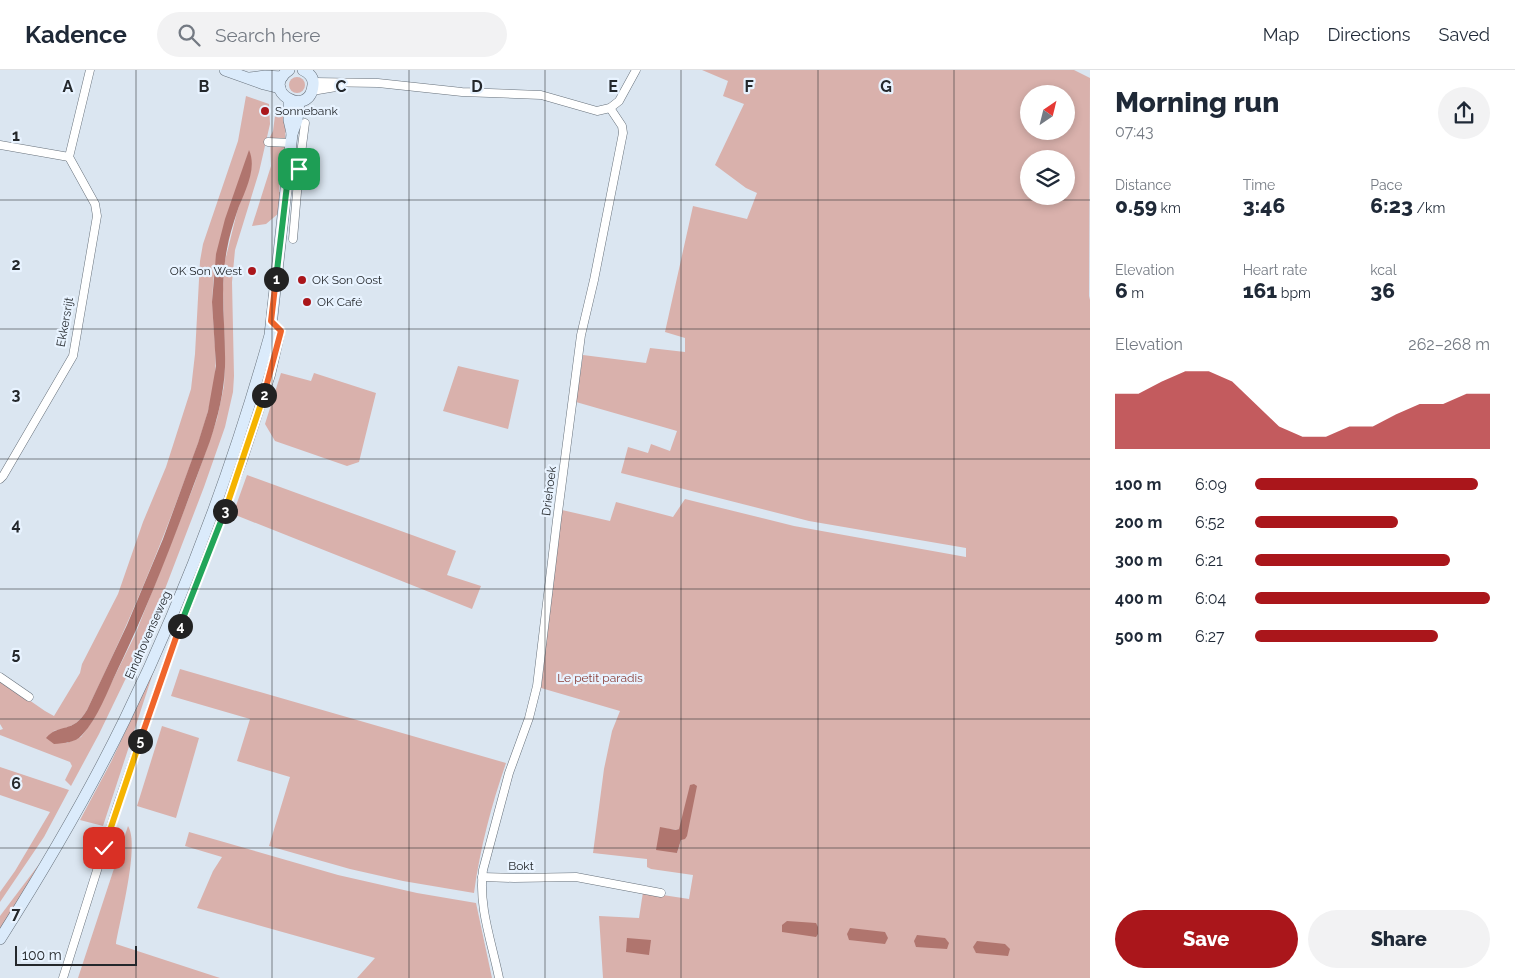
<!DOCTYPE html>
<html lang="en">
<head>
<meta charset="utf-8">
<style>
  body { margin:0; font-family:Raleway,sans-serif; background:#f2f2f3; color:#1f2937; height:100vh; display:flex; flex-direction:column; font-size:19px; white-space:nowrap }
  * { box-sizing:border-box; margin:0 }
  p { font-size:16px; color:#747a83 }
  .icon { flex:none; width:28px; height:28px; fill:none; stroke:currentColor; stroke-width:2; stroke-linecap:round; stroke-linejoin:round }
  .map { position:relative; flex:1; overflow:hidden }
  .drawer { display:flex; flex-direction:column; background:#fff; width:425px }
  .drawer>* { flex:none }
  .needle { width:32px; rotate:35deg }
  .tools { position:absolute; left:1020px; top:15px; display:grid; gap:10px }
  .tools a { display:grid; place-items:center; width:55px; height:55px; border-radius:50%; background:#fff; box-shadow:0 2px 8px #0003; font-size:25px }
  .scale { position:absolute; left:15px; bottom:12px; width:122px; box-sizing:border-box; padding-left:5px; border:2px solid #24282c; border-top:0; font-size:14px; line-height:18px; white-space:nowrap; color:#24282c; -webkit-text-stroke:4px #e8f3ff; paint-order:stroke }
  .pin { position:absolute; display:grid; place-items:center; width:42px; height:42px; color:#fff; margin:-21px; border-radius:10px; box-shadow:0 2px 8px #0006 }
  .km { position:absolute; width:25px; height:25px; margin:-12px; border-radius:50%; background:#222; color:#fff; font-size:14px; line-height:25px; text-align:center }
  .round { display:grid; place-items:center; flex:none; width:52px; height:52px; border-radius:26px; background:#f2f2f3 }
  .overview { display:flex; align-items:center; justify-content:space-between; height:85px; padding:0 25px }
  h1 { font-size:28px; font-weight:800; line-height:38px }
  .stats { display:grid; grid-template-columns:repeat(3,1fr); gap:8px; height:85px; padding:5px 25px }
  .stats div { display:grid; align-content:center }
  .stats b { font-size:21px; font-weight:800 }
  .stats small { font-size:14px; font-weight:400 }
  .stats p { font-size:14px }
  .chart { height:140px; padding:10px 25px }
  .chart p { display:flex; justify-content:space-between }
  .chart svg { width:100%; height:90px; margin-top:5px; fill:#aa161b; opacity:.7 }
  .action { display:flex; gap:10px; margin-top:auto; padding:10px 25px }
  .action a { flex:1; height:58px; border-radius:30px; background:#aa161b; color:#fff; font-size:20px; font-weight:800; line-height:58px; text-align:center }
  .action a+a { background:#f2f2f3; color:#1f2937 }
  ul { padding:0 25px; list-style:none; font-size:16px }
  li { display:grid; grid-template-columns:80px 60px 1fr; align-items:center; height:38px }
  li i { height:12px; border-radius:6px; background:#aa161b }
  header { display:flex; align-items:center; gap:30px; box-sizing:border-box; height:70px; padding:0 25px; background:#fff; border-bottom:1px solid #e0e1e3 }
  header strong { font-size:24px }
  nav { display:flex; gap:28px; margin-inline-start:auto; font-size:18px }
  .search { width:350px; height:45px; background:#f2f2f3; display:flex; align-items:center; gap:12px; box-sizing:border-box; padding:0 18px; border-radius:28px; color:#747a83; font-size:19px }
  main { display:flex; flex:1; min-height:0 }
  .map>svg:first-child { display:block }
  .green { fill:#d9b1ac; fill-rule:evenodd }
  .water { fill:#b0756e }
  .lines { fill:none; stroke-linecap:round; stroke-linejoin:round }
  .minor-casing { stroke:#67717b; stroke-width:9 }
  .secondary-casing { stroke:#67717b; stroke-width:12 }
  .minor { stroke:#fff; stroke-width:8 }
  .secondary { stroke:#dbebfb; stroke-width:11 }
  .split-1-casing { stroke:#fff; stroke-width:10 }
  .split-2-casing { stroke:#fff; stroke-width:10 }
  .split-3-casing { stroke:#fff; stroke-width:10 }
  .split-4-casing { stroke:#fff; stroke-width:10 }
  .split-5-casing { stroke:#fff; stroke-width:10 }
  .split-6-casing { stroke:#fff; stroke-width:10 }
  .split-1 { stroke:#22a559; stroke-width:6 }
  .split-2 { stroke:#f0652b; stroke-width:6 }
  .split-3 { stroke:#f5b400; stroke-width:6 }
  .split-4 { stroke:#22a559; stroke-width:6 }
  .split-5 { stroke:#f0652b; stroke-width:6 }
  .split-6 { stroke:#f5b400; stroke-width:6 }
  .grid { fill:none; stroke:#24282c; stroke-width:1; stroke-opacity:0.55 }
  .poi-dot { fill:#aa161b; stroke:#e8f3ff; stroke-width:2 }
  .labels { text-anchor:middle; stroke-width:4.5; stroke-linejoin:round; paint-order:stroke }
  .poi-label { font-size:12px; fill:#24282c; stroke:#e8f3ff; text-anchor:start }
  .street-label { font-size:12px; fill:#24282c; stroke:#e8f3ff }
  .park-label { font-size:12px; fill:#883c36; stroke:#e8f3ff }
  .grid-label { font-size:16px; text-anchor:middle; font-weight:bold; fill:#24282c; stroke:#e8f3ff; stroke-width:4.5; stroke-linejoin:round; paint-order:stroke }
</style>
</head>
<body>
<header>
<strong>Kadence</strong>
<div class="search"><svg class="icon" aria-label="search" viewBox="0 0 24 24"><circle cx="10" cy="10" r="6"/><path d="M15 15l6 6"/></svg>Search here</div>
<nav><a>Map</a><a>Directions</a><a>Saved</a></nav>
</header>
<main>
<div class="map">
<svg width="1090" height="908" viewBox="0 0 1090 908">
  <rect width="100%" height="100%" fill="#dbe6f1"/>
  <g class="green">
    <path d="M702,0H1074L1090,8L1089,226L1090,230V908H603L599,846L639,848L643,822L689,829L693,805L651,799L647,797V789L593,783L604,699L612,661L620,641L541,618L562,440L610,451L616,432L673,447L685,429L794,456L966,487V478L809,451L621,403L628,377L648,383L651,374L670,381L677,361L576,332L583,285L646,293L650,278L685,282V268L665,262L693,136L747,149L757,123L746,118L715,95L744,34L723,26L728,11ZM1029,24H1066V61H1029ZM1029,89H1066V126H1029ZM660,758L677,760L679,759L681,770L677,783Z"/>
    <circle cx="297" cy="15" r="8"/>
    <path d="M246,26L269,34L270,54L259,102L235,180L232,212L234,306L233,322L225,357L204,417L165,519L126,608L99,664L71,716L65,710L72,696L70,692L0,665V660L3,659L0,654V610L45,641L54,646L80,603L82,594L118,524L143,452L166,397L191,319L195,284L200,191L203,174L238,71ZM249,81L243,125L237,142L224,195L223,219L225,295L224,316L217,349L194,415L135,565L93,650L81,667L67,673L53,661C69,658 78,655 87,640C121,570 152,498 179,425C192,391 205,357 213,321C220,286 210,251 213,216C216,169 235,126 249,81Z"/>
    <polygon points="285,37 286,52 283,107 280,107 279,122 281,122 279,143 266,154 252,156 271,96 270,67 273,61 276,38 283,40"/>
    <polygon points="458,296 519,310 508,359 443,341"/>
    <polygon points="281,303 311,311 314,303 376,323 359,392 347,396 275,371 265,354"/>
    <polygon points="247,405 456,481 447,505 481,516 472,539 233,444"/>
    <path d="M180,599L506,693C491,736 480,779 474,823L403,811L350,799L269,776L290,707L237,691L250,649L171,626Z"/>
    <polygon points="154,600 103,756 80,750 111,692"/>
    <polygon points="162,656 199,668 176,748 137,736"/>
    <polygon points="0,697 69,720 44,767 0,832 0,822 15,801 50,742 0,725"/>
    <path d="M128,756C140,775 120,849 116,874L220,908H78Z"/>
    <polygon points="189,762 338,805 417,823 476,833 492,908 357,908 375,888 197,838 213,801 222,787 185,776"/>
    <polygon points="40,793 0,861 0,846"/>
  </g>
  <g class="water">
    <path d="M249,80C258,100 243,124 237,142C233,154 229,167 227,179C219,219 226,257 225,297C224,322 218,347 210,371C181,449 153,527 117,601C107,622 98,648 82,665C75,673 64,673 54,674L46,668C60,652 72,665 87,640L127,555L163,469L198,373L208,341L216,296L212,232L216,184L225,149Z"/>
    <polygon points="694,714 697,716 687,766 685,769 681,770 677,783 656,780 660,757 676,760 679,759 690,715"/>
    <polygon points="787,851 816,853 818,857 818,864 816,867 782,862 782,855"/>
    <polygon points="850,858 885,862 888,868 885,874 849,870 847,864"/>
    <polygon points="917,865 945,868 949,873 947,879 916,877 914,871"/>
    <polygon points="627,868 651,870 649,885 626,882"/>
    <polygon points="977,871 1005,874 1010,879 1008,886 976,883 973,877"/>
  </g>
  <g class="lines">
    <defs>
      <g id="minor">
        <polyline points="314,12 378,13 462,22 541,25 597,41 610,38 619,31 636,0"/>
        <polyline points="312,21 336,17 343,13"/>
        <polyline points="268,72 291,73"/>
        <polyline points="0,75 69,87"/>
        <polyline points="293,169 299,99 305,53"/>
        <polyline points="0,409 3,406 73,286 97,146 95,134 69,87 90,0"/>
        <polyline points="0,607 29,627"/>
        <polyline points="482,807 514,808 576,807 661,823"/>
        <polyline points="63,908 117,737 174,573 242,393 271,305 281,261 271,251"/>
        <path d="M499,908C492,873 478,836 483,800L509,703L529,648L537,616L557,450L581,265L594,210L623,63L622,56L610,38"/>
      </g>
      <g id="secondary">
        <polyline points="225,0 264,14 280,18"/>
        <path d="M289,0C258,21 310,50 313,15C314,8 309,3 303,0"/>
        <polyline points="250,8 265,6 282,7"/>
        <polyline points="289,30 289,50 292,63"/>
        <path d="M0,869C45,798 88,725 125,649C185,526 233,397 270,265L292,64L297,50L299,32"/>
      </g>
    </defs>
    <use href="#minor" class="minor-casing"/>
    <use href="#secondary" class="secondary-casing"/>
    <use href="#minor" class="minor"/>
    <use href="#secondary" class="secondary"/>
  </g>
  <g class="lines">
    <defs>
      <polyline id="split-1" points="276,209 289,98 299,99"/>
      <polyline id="split-2" points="264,325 281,261 271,251 276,209"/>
      <polyline id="split-3" points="225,441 264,325"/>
      <polyline id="split-4" points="180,556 225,441"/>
      <polyline id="split-5" points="140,671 180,556"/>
      <polyline id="split-6" points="104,778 140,671"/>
    </defs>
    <use href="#split-1" class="split-1-casing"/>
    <use href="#split-2" class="split-2-casing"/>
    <use href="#split-3" class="split-3-casing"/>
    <use href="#split-4" class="split-4-casing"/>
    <use href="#split-5" class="split-5-casing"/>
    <use href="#split-6" class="split-6-casing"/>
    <use href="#split-1" class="split-1"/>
    <use href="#split-2" class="split-2"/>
    <use href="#split-3" class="split-3"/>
    <use href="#split-4" class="split-4"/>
    <use href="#split-5" class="split-5"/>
    <use href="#split-6" class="split-6"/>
  </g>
  <path class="grid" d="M136,0V908M272,0V908M409,0V908M545,0V908M681,0V908M818,0V908M954,0V908M0,130H1090M0,259H1090M0,389H1090M0,519H1090M0,649H1090M0,778H1090"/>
  <g class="poi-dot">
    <circle cx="265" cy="41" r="5"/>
    <circle cx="252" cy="201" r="5"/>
    <circle cx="302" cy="210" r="5"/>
    <circle cx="307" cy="232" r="5"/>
  </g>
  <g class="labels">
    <g class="poi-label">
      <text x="275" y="45">Sonnebank</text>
      <text x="242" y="205" text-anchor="end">OK Son West</text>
      <text x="312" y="214">OK Son Oost</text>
      <text x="317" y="236">OK Café</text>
    </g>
    <g class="street-label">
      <text transform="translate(65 252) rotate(-80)" y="4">Ekkersrijt</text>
      <text transform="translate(549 421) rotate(-83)" y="4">Driehoek</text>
      <text transform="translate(148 565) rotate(-66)" y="4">Eindhovenseweg</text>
      <text x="521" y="800">Bokt</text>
    </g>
    <g class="park-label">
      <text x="600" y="612">Le petit paradis</text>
    </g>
  </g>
  <g class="grid-label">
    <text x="68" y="22">A</text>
    <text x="204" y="22">B</text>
    <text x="341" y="22">C</text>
    <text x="477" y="22">D</text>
    <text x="613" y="22">E</text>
    <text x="749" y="22">F</text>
    <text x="886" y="22">G</text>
    <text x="16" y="71">1</text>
    <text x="16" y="200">2</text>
    <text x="16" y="330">3</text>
    <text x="16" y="460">4</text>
    <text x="16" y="589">5</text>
    <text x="16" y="719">6</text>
    <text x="16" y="849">7</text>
  </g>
</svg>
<div class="tools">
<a><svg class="needle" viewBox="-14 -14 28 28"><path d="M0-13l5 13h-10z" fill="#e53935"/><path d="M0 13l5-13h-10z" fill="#747a83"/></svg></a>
<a><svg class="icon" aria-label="layers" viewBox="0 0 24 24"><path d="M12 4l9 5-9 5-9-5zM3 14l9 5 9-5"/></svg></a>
</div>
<div class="scale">100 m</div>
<div class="pin" style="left:299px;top:99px;background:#1e9e55"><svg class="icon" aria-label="arrive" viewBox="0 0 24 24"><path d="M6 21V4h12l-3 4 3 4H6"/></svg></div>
<div class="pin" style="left:104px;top:778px;background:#d93025"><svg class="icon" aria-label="check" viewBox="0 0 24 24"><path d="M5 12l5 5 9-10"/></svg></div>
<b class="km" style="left:276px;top:209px">1</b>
<b class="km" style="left:264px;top:325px">2</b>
<b class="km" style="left:225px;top:441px">3</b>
<b class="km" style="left:180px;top:556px">4</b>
<b class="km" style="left:140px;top:671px">5</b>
</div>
<section class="drawer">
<div class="overview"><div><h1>Morning run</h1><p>07:43</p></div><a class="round"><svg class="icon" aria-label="share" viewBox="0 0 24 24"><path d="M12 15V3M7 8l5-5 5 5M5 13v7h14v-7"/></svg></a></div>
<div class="stats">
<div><p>Distance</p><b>0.59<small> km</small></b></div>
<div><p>Time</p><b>3:46</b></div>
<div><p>Pace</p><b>6:23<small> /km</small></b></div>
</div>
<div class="stats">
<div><p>Elevation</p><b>6<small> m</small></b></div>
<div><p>Heart rate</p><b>161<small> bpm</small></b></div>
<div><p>kcal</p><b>36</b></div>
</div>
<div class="chart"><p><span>Elevation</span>262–268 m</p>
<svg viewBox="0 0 160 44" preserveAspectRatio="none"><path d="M0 44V17L10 17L20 11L30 6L40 6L50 11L60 22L70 33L80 38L90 38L100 33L110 33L120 27L130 22L140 22L150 17L160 17V44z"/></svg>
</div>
<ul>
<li><b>100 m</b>6:09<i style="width:95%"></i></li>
<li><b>200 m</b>6:52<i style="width:61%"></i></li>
<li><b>300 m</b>6:21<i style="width:83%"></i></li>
<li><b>400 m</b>6:04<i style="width:100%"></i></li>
<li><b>500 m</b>6:27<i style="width:78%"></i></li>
</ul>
<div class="action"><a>Save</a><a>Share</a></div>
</section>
</main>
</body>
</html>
